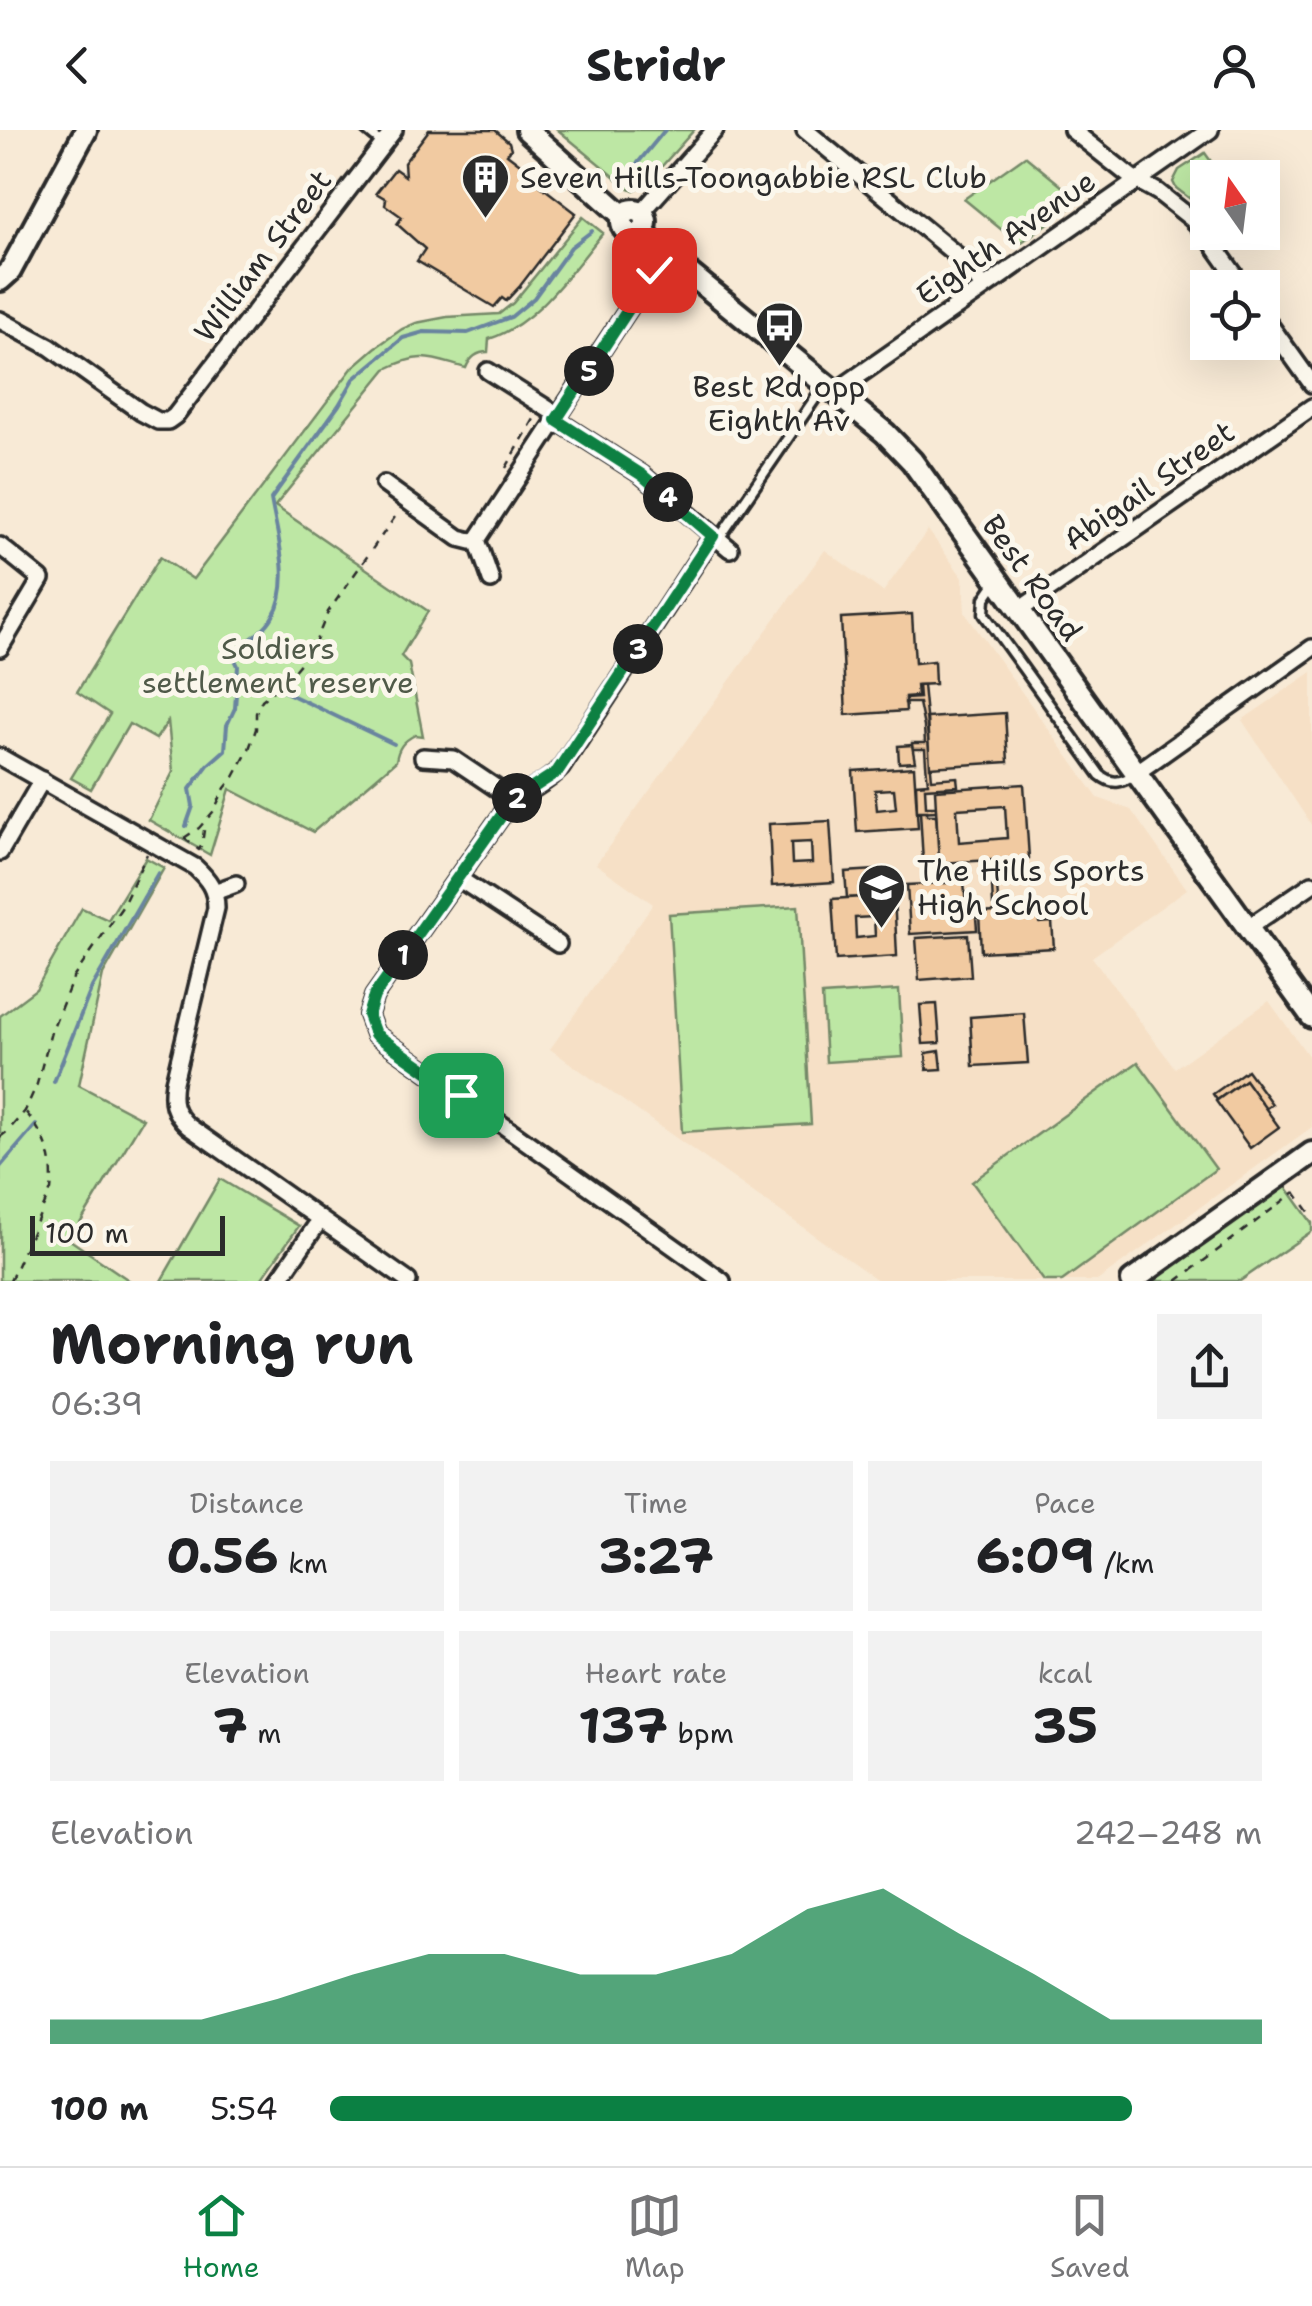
<!DOCTYPE html>
<html lang="en">
<head>
<meta charset="utf-8">
<style>
  body { margin:0; font-family:"Shantell Sans",sans-serif; background:#f2f2f2; color:#202124; height:100vh; display:flex; flex-direction:column; font-size:38px; white-space:nowrap }
  * { box-sizing:border-box; margin:0 }
  p { font-size:32px; color:#757577 }
  .icon { flex:none; width:55px; height:55px; fill:none; stroke:currentColor; stroke-width:2; stroke-linecap:round; stroke-linejoin:round }
  .map { position:relative; height:1151px; overflow:hidden }
  .sheet { display:flex; flex-direction:column; background:#fff; flex:1 }
  .sheet>* { flex:none }
  .needle { width:65px; rotate:346deg }
  .controls { position:absolute; left:1190px; top:30px; display:grid; gap:20px }
  .controls a { display:grid; place-items:center; width:90px; height:90px; border-radius:0px; background:#fff; box-shadow:0 10px 40px #0002; font-size:50px }
  .scale { position:absolute; left:30px; bottom:25px; width:195px; box-sizing:border-box; padding-left:10px; border:5px solid #2b2b2b; border-top:0; font-size:28px; line-height:35px; white-space:nowrap; color:#2b2b2b; -webkit-text-stroke:8px #fbf7ec; paint-order:stroke }
  .pin { position:absolute; display:grid; place-items:center; width:85px; height:85px; color:#fff; margin:-42px; border-radius:20px; box-shadow:0 5px 15px #0006 }
  .km { position:absolute; width:50px; height:50px; margin:-25px; border-radius:50%; background:#222; color:#fff; font-size:28px; line-height:50px; text-align:center }
  .round { display:grid; place-items:center; flex:none; width:105px; height:105px; border-radius:0px; background:#f2f2f2 }
  .headline { display:flex; align-items:center; justify-content:space-between; height:170px; padding:0 50px }
  h1 { font-size:55px; font-weight:700; line-height:75px }
  .stats { display:grid; grid-template-columns:repeat(3,1fr); gap:15px; height:170px; padding:10px 50px }
  .stats div { display:grid; align-content:center; border-radius:0px; background:#f2f2f2; text-align:center }
  .stats b { font-size:50px; font-weight:700 }
  .stats small { font-size:28px; font-weight:400 }
  .stats p { font-size:28px }
  .chart { height:280px; padding:20px 50px }
  .chart p { display:flex; justify-content:space-between }
  .chart svg { width:100%; height:180px; margin-top:10px; fill:#0b8043; opacity:.7 }
  ul { padding:0 50px; list-style:none; font-size:32px }
  li { display:grid; grid-template-columns:160px 120px 1fr; align-items:center; height:75px }
  li i { height:25px; border-radius:12px; background:#0b8043 }
  header { display:flex; justify-content:space-between; align-items:center; height:130px; padding:0 50px; background:#fff; font-size:45px; font-weight:700 }
  .tab-bar { display:flex; justify-content:space-around; align-items:center; height:140px; border-top:2px solid #e0e0e0; background:#fff; font-size:28px; color:#757577 }
  .tab-bar a { display:grid; justify-items:center; gap:5px }
  .tab-bar .selected { color:#0b8043 }
  .map>svg:first-child { display:block }
  .built { fill:#f6e0c6 }
  .green { fill:#bde7a4; stroke:#748968; stroke-width:2.5 }
  .lines { fill:none; stroke-linecap:round; stroke-linejoin:round }
  .stream { stroke:#69849f; stroke-width:4 }
  .building { fill:#f1caa1; stroke:#2b2b2b; stroke-width:2.5; fill-rule:evenodd }
  .lane-casing { stroke:#2b2b2b; stroke-width:15 }
  .street-casing { stroke:#2b2b2b; stroke-width:22 }
  .secondary-casing { stroke:#2b2b2b; stroke-width:28 }
  .path { stroke:#2b2b2b; stroke-width:2.5; stroke-dasharray:8 8; stroke-linecap:butt }
  .lane { stroke:#fbf7ec; stroke-width:8 }
  .street { stroke:#fbf7ec; stroke-width:15 }
  .secondary { stroke:#fbf7ec; stroke-width:20 }
  .route-casing { stroke:#fff; stroke-width:20 }
  .route { stroke:#0b8043; stroke-width:12 }
  .labels { text-anchor:middle; stroke-width:10; stroke-linejoin:round; paint-order:stroke }
  .poi-label { font-size:30px; fill:#2b2b2b; stroke:#fbf7ec; text-anchor:start }
  .street-label { font-size:30px; fill:#2b2b2b; stroke:#fbf7ec }
  .park-label { font-size:30px; fill:#505a49; stroke:#fbf7ec }
</style>
</head>
<body>
<header><svg class="icon" aria-label="back" viewBox="0 0 24 24"><path d="M15 5l-7 7 7 7"/></svg>Stridr<svg class="icon" aria-label="person" viewBox="0 0 24 24"><circle cx="12" cy="8" r="4"/><path d="M4 21q1-7 8-7t8 7"/></svg></header>
<div class="map">
<svg width="1312" height="1151" viewBox="0 0 1312 1151">
  <rect width="100%" height="100%" fill="#f8ead6"/>
  <filter id="ink" filterUnits="userSpaceOnUse"><feTurbulence type="fractalNoise" baseFrequency=".01" numOctaves="2"/><feDisplacementMap in="SourceGraphic" scale="20" xChannelSelector="R" yChannelSelector="G"/><feConvolveMatrix kernelMatrix="1 2 1 2 8 2 1 2 1" color-interpolation-filters="sRGB"/></filter>
  <g filter="url(#ink)">
    <g class="built">
      <polygon points="928,400 963,448 965,483 1098,668 1131,680 1187,759 1092,827 1175,938 1269,871 1312,931 1312,997 1097,1151 879,1151 550,919 653,774 596,734 825,420 883,462"/>
      <polygon points="1312,542 1312,696 1242,590"/>
    </g>
    <g class="green">
      <polygon points="558,0 694,0 646,54 634,60 627,57"/>
      <polygon points="1205,23 1222,47 1208,48 1207,82 1176,58 1173,52 1179,40"/>
      <polygon points="1025,26 1080,71 1019,114 964,69"/>
      <path d="M583,87L603,103C572,140 537,194 489,209L488,222C477,222 470,228 466,238C430,228 422,221 386,239L275,376L428,481L401,526L409,534L423,606L415,605C403,611 398,618 396,631L313,702L230,659L210,725L149,690L173,642L168,591L156,609L129,594L91,659L71,648L110,584L77,562L160,427L193,449L353,237L375,218L402,199L416,193L447,187L499,184L513,173Z"/>
      <polygon points="146,728 164,738 103,845 79,955 143,989 70,1110 130,1151 0,1151 0,886 36,859 82,778 108,790"/>
      <polygon points="798,776 811,994 682,1002 669,784"/>
      <polygon points="899,860 903,927 826,932 822,865"/>
      <polygon points="1138,932 1216,1039 1062,1151 1044,1151 972,1052"/>
      <polygon points="220,1049 299,1096 260,1151 161,1151"/>
      <polygon points="1285,1055 1312,1093 1312,1101 1240,1151 1151,1151"/>
    </g>
    <g class="lines">
      <g class="stream">
        <polyline points="632,40 665,0"/>
        <polyline points="281,560 394,614"/>
        <path d="M186,696L193,676L190,659L208,635L225,620L227,595L235,578L238,536L232,523C245,513 265,501 273,486C293,453 277,405 271,369L339,275L354,249L403,208L424,202L468,203L511,187L534,168L571,117L592,101"/>
        <polyline points="54,952 92,857 158,743"/>
        <polyline points="0,1037 36,995"/>
      </g>
    </g>
    <g class="building">
      <polygon points="429,0 495,0 509,12 511,19 507,24 536,46 533,50 576,83 520,156 506,171 502,168 494,177 417,131 425,119 397,94 402,87 385,75 386,69 376,63 395,39 405,46 404,33"/>
      <polygon points="912,484 915,533 934,531 935,554 916,555 917,566 905,567 906,581 846,585 841,488"/>
      <polygon points="918,555 923,555 932,649 957,647 958,656 925,658 926,676 936,676 936,681 917,682 916,654 928,653 926,634 925,619 912,619 912,613 925,613 924,597 919,573 905,573 905,569 919,568"/>
      <polygon points="1005,583 1008,632 930,637 927,588"/>
      <polygon points="912,615 915,632 899,633 898,616"/>
      <path d="M914,637L918,698L857,702L853,641ZM894,659L896,678L877,680L875,660Z"/>
      <path d="M1024,654L1029,728L939,733L935,660ZM1005,676L1007,708L959,712L957,679Z"/>
      <polygon points="920,681 927,681 927,685 936,685 939,731 923,732"/>
      <path d="M830,691L834,752L772,756L769,694ZM811,712L812,733L792,734L791,713Z"/>
      <polygon points="1009,734 1009,739 996,740 998,771 1011,770 1011,774 993,775 991,736"/>
      <polygon points="892,739 894,765 847,768 845,742"/>
      <polygon points="964,752 966,776 975,775 977,800 910,804 907,755"/>
      <path d="M894,765L897,826L836,830L832,769ZM874,787L875,806L856,808L855,788Z"/>
      <polygon points="1032,780 1040,780 1040,793 1052,792 1054,818 981,822 979,783"/>
      <polygon points="968,805 971,846 919,850 916,808"/>
      <polygon points="937,874 940,913 923,914 920,875"/>
      <polygon points="1024,883 1028,933 973,936 970,887"/>
      <polygon points="940,921 942,939 927,940 926,923"/>
      <polygon points="1247,940 1272,974 1265,979 1245,950 1217,970 1213,964"/>
      <polygon points="1245,950 1279,997 1250,1018 1216,971"/>
    </g>
    <g class="lines">
      <defs>
        <g id="lane">
          <polyline points="366,0 383,14"/>
          <polyline points="718,410 823,257"/>
          <path d="M996,452L985,468L984,484L1100,645C1113,656 1124,652 1136,643"/>
        </g>
        <g id="street">
          <polyline points="805,0 965,132 983,157"/>
          <polyline points="1072,0 1131,47 1158,62 1192,89 1203,100 1244,158"/>
          <polyline points="642,82 715,0"/>
          <polyline points="1262,184 1312,254"/>
          <polyline points="0,190 50,217 141,282 158,291 168,291 175,286 394,0"/>
          <polyline points="488,241 559,286"/>
          <polyline points="835,262 1210,0"/>
          <polyline points="556,290 642,345 730,419"/>
          <polyline points="384,354 459,408 471,411 477,410"/>
          <path d="M713,406L561,638C544,656 520,663 504,682L374,866L368,885L375,904L722,1151"/>
          <polyline points="477,410 658,134 667,125"/>
          <polyline points="477,410 491,450"/>
          <polyline points="0,416 41,449 0,518"/>
          <polyline points="1018,481 1312,277"/>
          <path d="M0,627L195,737C208,749 216,759 216,778L174,952C171,972 173,982 188,996L408,1151"/>
          <polyline points="423,627 453,629 514,670"/>
          <polyline points="1136,643 1312,518"/>
          <polyline points="0,722 42,650"/>
          <polyline points="458,748 558,814"/>
          <polyline points="214,762 236,754"/>
          <polyline points="1249,797 1312,754"/>
          <polyline points="278,1151 320,1090"/>
        </g>
        <g id="secondary">
          <polyline points="527,0 623,86"/>
          <circle cx="634" cy="92" r="12"/>
          <polyline points="642,101 667,125 885,303 912,331 1312,887"/>
          <polyline points="0,150 10,141 86,0"/>
          <polyline points="1132,1151 1312,1023"/>
        </g>
      </defs>
      <use href="#lane" class="lane-casing"/>
      <use href="#street" class="street-casing"/>
      <use href="#secondary" class="secondary-casing"/>
      <g class="path">
        <polyline points="506,338 534,289"/>
        <polyline points="184,708 199,698 213,682 225,658 234,647 249,619 256,599 256,583 262,570 287,549 313,518 328,482 397,384"/>
        <polyline points="184,708 199,720 202,714 205,693"/>
        <polyline points="0,1007 8,1001 25,981 37,954 51,902 73,848 122,777 147,724"/>
        <polyline points="1295,1062 1312,1086"/>
        <path d="M10,1151L51,1060C55,1027 45,1006 25,981"/>
        <polyline points="1177,1151 1295,1062"/>
      </g>
      <use href="#lane" class="lane"/>
      <use href="#street" class="street"/>
      <use href="#secondary" class="secondary"/>
    </g>
  </g>
  <g class="lines" filter="url(#ink)">
    <defs>
      <polyline id="route" points="461,965 375,904 368,885 374,866 504,682 514,670 557,642 713,406 642,345 556,290 654,140"/>
    </defs>
    <use href="#route" class="route-casing"/>
    <use href="#route" class="route"/>
  </g>
  <defs>
    <symbol id="building-pin" viewBox="-11 -11 22 30"><path d="M0 17L-7.5 6A9.5 9.5 0 1 1 7.5 6Z" fill="#2b2b2b" stroke="#fbf7ec"/><path d="M-4-6H4V6H1V3H-1V6H-4ZM-2.5-4.3h1.7v1.8h-1.7ZM.8-4.3h1.7v1.8H.8ZM-2.5-1h1.7V.8h-1.7ZM.8-1h1.7V.8H.8Z" fill="#fff"/></symbol>
    <symbol id="bus-pin" viewBox="-11 -11 22 30"><path d="M0 17L-7.5 6A9.5 9.5 0 1 1 7.5 6Z" fill="#2b2b2b" stroke="#fbf7ec"/><path d="M-5-6H5V4H4V6H2V4H-2V6H-4V4H-5ZM-3.5-4V0h7V-4ZM-3.5 1.2v1.5H-2V1.2ZM2 1.2v1.5H3.5V1.2Z" fill="#fff"/></symbol>
    <symbol id="school-pin" viewBox="-11 -11 22 30"><path d="M0 17L-7.5 6A9.5 9.5 0 1 1 7.5 6Z" fill="#2b2b2b" stroke="#fbf7ec"/><path d="M0-5L7-2L0 1L-7-2ZM-4 1L0 2.5L4 1V4Q0 6-4 4Z" fill="#fff"/></symbol>
  </defs>
  <g fill-rule="evenodd">
    <use href="#building-pin" x="458" y="20" width="55" height="75"/>
    <use href="#bus-pin" x="752" y="168" width="55" height="75"/>
    <use href="#school-pin" x="854" y="730" width="55" height="75"/>
  </g>
  <g class="labels">
    <g class="poi-label">
      <text x="520" y="58">Seven Hills-Toongabbie RSL Club</text>
      <text x="779" y="267" text-anchor="middle">Best Rd opp<tspan x="779" dy="34">Eighth Av</tspan></text>
      <text x="917" y="751">The Hills Sports<tspan x="917" dy="34">High School</tspan></text>
    </g>
    <g class="street-label">
      <text transform="translate(1006 108) rotate(-35)" y="10">Eighth Avenue</text>
      <text transform="translate(263 126) rotate(-53)" y="10">William Street</text>
      <text transform="translate(1149 356) rotate(-35)" y="10">Abigail Street</text>
      <text transform="translate(1032 448) rotate(54)" y="10">Best Road</text>
    </g>
    <g class="park-label">
      <text x="278" y="529">Soldiers<tspan x="278" dy="34">settlement reserve</tspan></text>
    </g>
  </g>
</svg>
<div class="controls">
<a><svg class="needle" viewBox="-14 -14 28 28"><path d="M0-13l5 13h-10z" fill="#e53935"/><path d="M0 13l5-13h-10z" fill="#757577"/></svg></a>
<a><svg class="icon" aria-label="locate" viewBox="0 0 24 24"><circle cx="12" cy="12" r="6"/><path d="M12 2v4M12 18v4M2 12h4M18 12h4"/></svg></a>
</div>
<div class="scale">100 m</div>
<div class="pin" style="left:461px;top:965px;background:#1e9e55"><svg class="icon" aria-label="arrive" viewBox="0 0 24 24"><path d="M6 21V4h12l-3 4 3 4H6"/></svg></div>
<div class="pin" style="left:654px;top:140px;background:#d93025"><svg class="icon" aria-label="check" viewBox="0 0 24 24"><path d="M5 12l5 5 9-10"/></svg></div>
<b class="km" style="left:403px;top:825px">1</b>
<b class="km" style="left:517px;top:668px">2</b>
<b class="km" style="left:638px;top:519px">3</b>
<b class="km" style="left:668px;top:367px">4</b>
<b class="km" style="left:589px;top:241px">5</b>
</div>
<section class="sheet">
<div class="headline"><div><h1>Morning run</h1><p>06:39</p></div><a class="round"><svg class="icon" aria-label="share" viewBox="0 0 24 24"><path d="M12 15V3M7 8l5-5 5 5M5 13v7h14v-7"/></svg></a></div>
<div class="stats">
<div><p>Distance</p><b>0.56<small> km</small></b></div>
<div><p>Time</p><b>3:27</b></div>
<div><p>Pace</p><b>6:09<small> /km</small></b></div>
</div>
<div class="stats">
<div><p>Elevation</p><b>7<small> m</small></b></div>
<div><p>Heart rate</p><b>137<small> bpm</small></b></div>
<div><p>kcal</p><b>35</b></div>
</div>
<div class="chart"><p><span>Elevation</span>242–248 m</p>
<svg viewBox="0 0 160 44" preserveAspectRatio="none"><path d="M0 44V38L10 38L20 38L30 33L40 27L50 22L60 22L70 27L80 27L90 22L100 11L110 6L120 17L130 27L140 38L150 38L160 38V44z"/></svg>
</div>
<ul>
<li><b>100 m</b>5:54<i style="width:86%"></i></li>
</ul>
</section>
<nav class="tab-bar">
<a class="selected"><svg class="icon" aria-label="home" viewBox="0 0 24 24"><path d="M3 11l9-7 9 7M6 9v11h12V9"/></svg>Home</a>
<a><svg class="icon" aria-label="map" viewBox="0 0 24 24"><path d="M3 6l6-2 6 2 6-2v14l-6 2-6-2-6 2zM9 4v14M15 6v14"/></svg>Map</a>
<a><svg class="icon" aria-label="saved" viewBox="0 0 24 24"><path d="M7 4h10v16l-5-4-5 4z"/></svg>Saved</a>
</nav>
</body>
</html>
